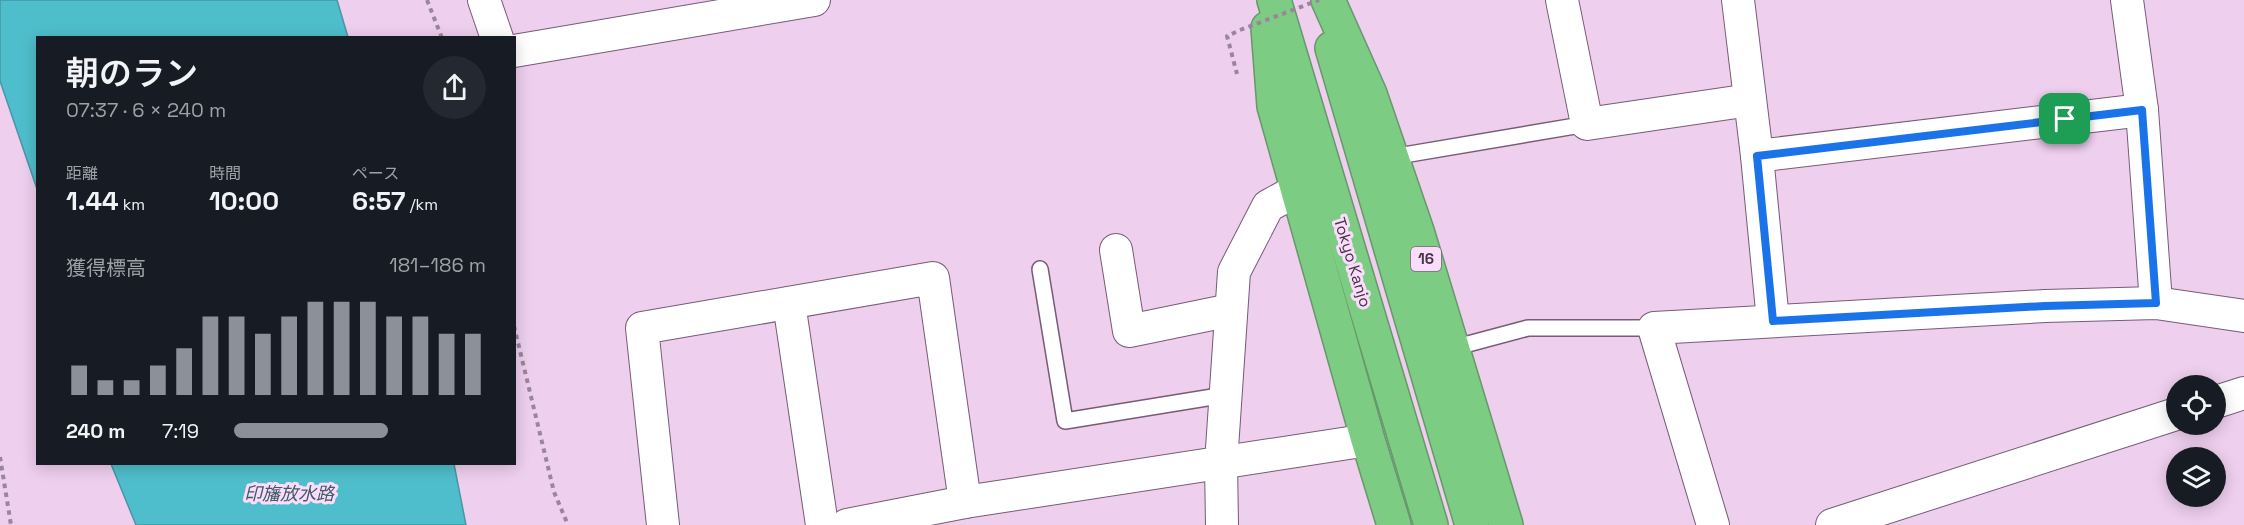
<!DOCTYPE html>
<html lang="ja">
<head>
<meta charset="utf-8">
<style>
  body { margin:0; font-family:"Space Grotesk","Noto Sans JP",sans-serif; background:#242831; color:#f1f3f6; height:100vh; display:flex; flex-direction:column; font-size:22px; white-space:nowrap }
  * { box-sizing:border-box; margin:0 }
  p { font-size:20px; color:#9ea1a6 }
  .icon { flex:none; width:33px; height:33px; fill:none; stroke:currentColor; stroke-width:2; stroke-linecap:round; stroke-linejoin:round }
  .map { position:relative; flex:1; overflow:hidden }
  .drawer { position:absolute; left:36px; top:36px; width:480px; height:429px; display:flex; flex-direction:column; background:#171b24; border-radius:0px; box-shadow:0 3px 15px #0003 }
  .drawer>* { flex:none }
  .buttons { position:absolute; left:2166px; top:375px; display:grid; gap:12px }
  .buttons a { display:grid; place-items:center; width:60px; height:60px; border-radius:50%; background:#171b24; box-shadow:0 3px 15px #0003; font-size:30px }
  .pin { position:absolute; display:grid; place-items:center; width:51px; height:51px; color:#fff; margin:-26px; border-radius:12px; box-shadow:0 3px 9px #0006 }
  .round { display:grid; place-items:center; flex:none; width:63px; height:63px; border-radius:32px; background:#242831 }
  .summary { display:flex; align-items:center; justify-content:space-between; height:102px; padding:0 30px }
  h1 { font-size:33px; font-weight:600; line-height:45px }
  .metrics { display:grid; grid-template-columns:repeat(3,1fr); gap:9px; height:102px; padding:6px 30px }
  .metrics div { display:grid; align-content:center }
  .metrics b { font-size:26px; font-weight:600 }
  .metrics small { font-size:16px; font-weight:400 }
  .metrics p { font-size:16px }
  .chart { height:168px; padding:12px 30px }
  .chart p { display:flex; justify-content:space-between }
  .chart svg { width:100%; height:108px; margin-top:6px; stroke:#8c9099; stroke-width:6 }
  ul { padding:0 30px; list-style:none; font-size:20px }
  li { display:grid; grid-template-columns:96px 72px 1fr; align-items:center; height:45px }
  li i { height:15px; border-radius:8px; background:#8c9099 }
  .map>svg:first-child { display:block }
  .water { fill:#4fbecc; stroke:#4b95a3; stroke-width:1.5 }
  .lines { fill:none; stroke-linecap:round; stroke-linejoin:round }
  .lane-casing { stroke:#775b77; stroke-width:18 }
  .street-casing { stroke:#775b77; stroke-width:34 }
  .highway-casing { stroke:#68976c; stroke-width:36 }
  .path { stroke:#9b859b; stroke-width:4; stroke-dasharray:4.5 4.5; stroke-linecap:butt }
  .lane { stroke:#fff; stroke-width:15 }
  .street { stroke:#fff; stroke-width:32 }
  .highway { stroke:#7dcc83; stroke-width:33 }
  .path-bridge { stroke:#9b859b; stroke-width:4; stroke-dasharray:4.5 4.5; stroke-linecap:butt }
  .route-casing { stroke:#fff; stroke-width:12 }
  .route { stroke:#1a73e8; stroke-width:8 }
  .labels { text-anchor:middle; stroke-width:6; stroke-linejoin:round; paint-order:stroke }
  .shield { fill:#fcdcfc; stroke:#7a677a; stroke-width:1.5 }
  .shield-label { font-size:15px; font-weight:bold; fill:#423542 }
  .street-label { font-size:16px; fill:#423542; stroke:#fcdcfc }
  .water-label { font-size:18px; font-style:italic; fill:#3b5d61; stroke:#fcdcfc }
</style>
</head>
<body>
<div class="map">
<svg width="2244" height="525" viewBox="0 0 2244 525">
  <rect width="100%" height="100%" fill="#eecfee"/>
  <g class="water">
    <polygon points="0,0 337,0 348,37 38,38 37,189 0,81"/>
    <polygon points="111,464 454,464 466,525 136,525"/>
  </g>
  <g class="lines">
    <defs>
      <g id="lane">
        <polyline points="1392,157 1587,124"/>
        <polyline points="1040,269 1065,421 1225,395"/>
        <polyline points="1453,348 1528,328 1654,328"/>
      </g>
      <g id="street">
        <polyline points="484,0 497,38"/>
        <polyline points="1562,0 1587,124 1750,100"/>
        <polyline points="1738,0 1757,156 1773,321"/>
        <polyline points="2127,0 2142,110 2156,303"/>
        <polyline points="514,51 814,0"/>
        <polyline points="1757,156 2142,110"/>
        <polyline points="1116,250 1129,331 1231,310"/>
        <polyline points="789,303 822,525"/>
        <polyline points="2216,402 2244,393"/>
        <polyline points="663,525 642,328 933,278 965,502"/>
        <polyline points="847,525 965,502 1368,440"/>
        <polyline points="1222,525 1221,463 1234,272 1268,206 1299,189"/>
        <polyline points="1713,525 1654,328 2045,306 2156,303 2244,316"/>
        <polyline points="1832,525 2176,414"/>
      </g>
      <g id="highway">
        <polyline points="1274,0 1431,525"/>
        <polyline points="1328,0 1370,94 1417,231 1506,525"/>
        <polyline points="1268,28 1274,106 1368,440 1394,525"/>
        <polyline points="1332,48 1472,525"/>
      </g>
    </defs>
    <use href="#lane" class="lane-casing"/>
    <use href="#street" class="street-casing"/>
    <use href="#highway" class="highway-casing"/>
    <g class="path">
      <polyline points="427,0 442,38"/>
      <polyline points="1236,32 1227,36 1237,74"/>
      <polyline points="514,326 554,492 568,525"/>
      <polyline points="0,457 11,525"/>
    </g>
    <use href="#lane" class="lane"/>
    <use href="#street" class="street"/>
    <use href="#highway" class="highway"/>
    <polyline class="path-bridge" points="1240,30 1319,0"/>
  </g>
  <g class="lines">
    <defs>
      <polygon id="route" points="2142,110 2156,303 2045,306 1773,321 1757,156"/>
    </defs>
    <use href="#route" class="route-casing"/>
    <use href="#route" class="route"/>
  </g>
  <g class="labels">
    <rect class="shield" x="1411" y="247" width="30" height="24" rx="4.5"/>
    <g class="shield-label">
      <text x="1426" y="264">16</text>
    </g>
    <g class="street-label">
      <text transform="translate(1353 262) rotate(73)" y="6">Tokyo Kanjo</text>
    </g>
    <g class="water-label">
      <text x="289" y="500">印旛放水路</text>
    </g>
  </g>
</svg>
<div class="buttons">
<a><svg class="icon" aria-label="locate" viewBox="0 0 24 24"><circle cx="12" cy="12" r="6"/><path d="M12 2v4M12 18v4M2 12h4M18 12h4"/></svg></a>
<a><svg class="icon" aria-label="layers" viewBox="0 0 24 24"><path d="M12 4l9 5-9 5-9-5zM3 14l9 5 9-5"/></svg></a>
</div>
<div class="pin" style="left:2065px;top:119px;background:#1e9e55"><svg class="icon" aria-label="arrive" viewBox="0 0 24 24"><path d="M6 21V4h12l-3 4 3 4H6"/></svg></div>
<section class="drawer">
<div class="summary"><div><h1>朝のラン</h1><p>07:37 · 6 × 240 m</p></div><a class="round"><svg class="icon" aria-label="share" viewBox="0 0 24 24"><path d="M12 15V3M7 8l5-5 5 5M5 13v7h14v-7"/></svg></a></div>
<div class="metrics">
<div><p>距離</p><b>1.44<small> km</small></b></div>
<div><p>時間</p><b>10:00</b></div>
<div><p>ペース</p><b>6:57<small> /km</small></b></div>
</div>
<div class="chart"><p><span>獲得標高</span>181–186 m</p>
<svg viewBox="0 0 160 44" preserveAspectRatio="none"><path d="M5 44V32M15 44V38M25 44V38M35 44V32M45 44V25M55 44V12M65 44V12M75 44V19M85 44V12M95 44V6M105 44V6M115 44V6M125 44V12M135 44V12M145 44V19M155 44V19"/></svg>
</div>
<ul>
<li><b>240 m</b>7:19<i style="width:61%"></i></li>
</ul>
</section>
</div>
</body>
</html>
